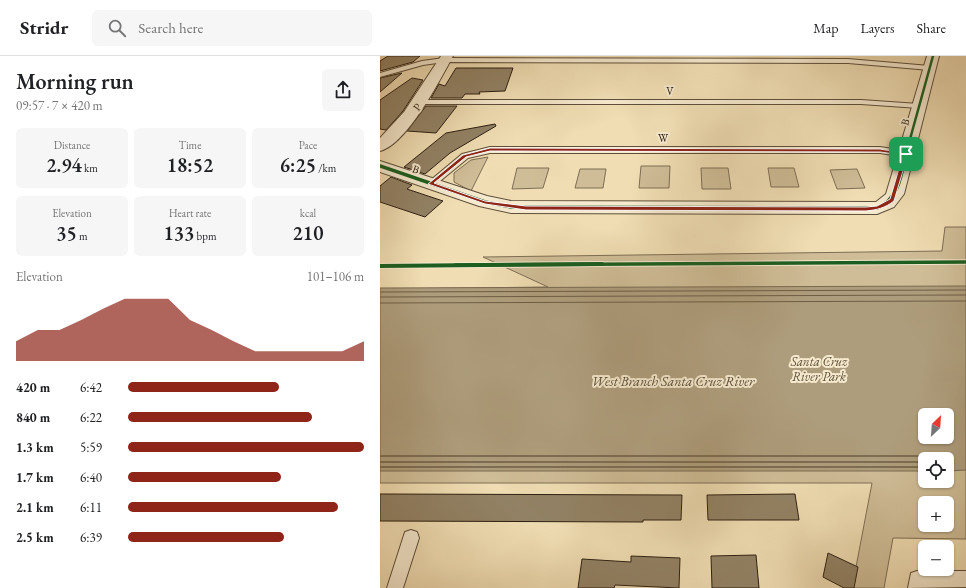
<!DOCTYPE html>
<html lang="en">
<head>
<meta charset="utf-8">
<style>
  body { margin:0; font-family:"EB Garamond",serif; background:#f6f6f6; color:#202124; height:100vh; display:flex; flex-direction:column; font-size:15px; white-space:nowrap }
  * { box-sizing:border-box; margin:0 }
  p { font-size:13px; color:#757577 }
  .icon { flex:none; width:22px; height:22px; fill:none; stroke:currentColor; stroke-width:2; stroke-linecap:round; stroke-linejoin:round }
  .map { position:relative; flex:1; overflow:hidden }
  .sheet { display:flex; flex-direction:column; background:#fff; width:380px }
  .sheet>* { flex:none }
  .needle { width:26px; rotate:25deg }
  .controls { position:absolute; left:538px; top:352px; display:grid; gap:8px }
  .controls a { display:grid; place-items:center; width:36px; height:36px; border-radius:6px; background:#fff; box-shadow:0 1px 3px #0004; font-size:20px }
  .pin { position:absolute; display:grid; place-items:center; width:34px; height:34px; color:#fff; margin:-17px; border-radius:8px; box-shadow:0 2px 6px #0006 }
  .round { display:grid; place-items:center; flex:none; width:42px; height:42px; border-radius:6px; background:#f6f6f6 }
  .overview { display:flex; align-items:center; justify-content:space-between; height:68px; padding:0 16px }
  h1 { font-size:22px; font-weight:600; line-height:30px }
  .stats { display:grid; grid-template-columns:repeat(3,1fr); gap:6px; height:68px; padding:4px 16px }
  .stats div { display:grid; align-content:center; border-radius:6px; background:#f6f6f6; text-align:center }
  .stats b { font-size:20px; font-weight:600 }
  .stats small { font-size:11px; font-weight:400 }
  .stats p { font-size:11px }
  .chart { height:112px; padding:8px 16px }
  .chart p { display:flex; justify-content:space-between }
  .chart svg { width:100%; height:72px; margin-top:4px; fill:#8f2418; opacity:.7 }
  ul { padding:0 16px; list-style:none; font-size:13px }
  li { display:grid; grid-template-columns:64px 48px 1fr; align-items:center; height:30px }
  li i { height:10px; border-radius:5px; background:#8f2418 }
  header { display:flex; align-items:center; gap:24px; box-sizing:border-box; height:56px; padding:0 20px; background:#fff; border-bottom:1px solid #e0e0e0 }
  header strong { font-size:19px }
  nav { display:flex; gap:22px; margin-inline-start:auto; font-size:14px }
  .search { width:280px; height:36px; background:#f6f6f6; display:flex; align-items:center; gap:10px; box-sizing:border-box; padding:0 14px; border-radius:6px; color:#757577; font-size:15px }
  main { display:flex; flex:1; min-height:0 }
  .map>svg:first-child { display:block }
  .green { fill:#cfbd97; stroke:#7e6e54; fill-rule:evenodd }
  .water { fill:#ae9d7c; stroke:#7a6b51; fill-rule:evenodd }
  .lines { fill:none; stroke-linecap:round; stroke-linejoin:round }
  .shore-far1 { stroke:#6e5e46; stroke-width:1 }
  .shore { stroke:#6e5e46; stroke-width:1.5 }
  .building { fill:#928265; stroke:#2d2011 }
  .lane-casing { stroke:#5e4f3a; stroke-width:2 }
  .street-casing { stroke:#5e4f3a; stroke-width:2 }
  .lane { fill:#f5e9ce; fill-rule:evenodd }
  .street { fill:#f5e9ce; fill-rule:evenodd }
  .cycleway-far2-casing { stroke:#f5e9ce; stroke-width:4 }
  .cycleway-far1-casing { stroke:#f5e9ce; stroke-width:5.5 }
  .cycleway-casing { stroke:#f5e9ce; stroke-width:6 }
  .cycleway-far2 { stroke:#1b5e20; stroke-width:2.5 }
  .cycleway-far1 { stroke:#1b5e20; stroke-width:3.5 }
  .cycleway { stroke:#1b5e20; stroke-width:4 }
  .route { fill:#8f2418; stroke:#fff; fill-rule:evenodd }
  .labels { text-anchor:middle; stroke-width:4; stroke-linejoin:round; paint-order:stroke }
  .far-street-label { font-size:11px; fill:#2d2011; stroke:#f5e9ce }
  .park-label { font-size:13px; font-style:italic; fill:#5e4f39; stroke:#f5e9ce }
  .water-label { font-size:14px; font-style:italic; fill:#5a4c36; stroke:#f5e9ce }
</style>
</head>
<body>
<header>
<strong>Stridr</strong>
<div class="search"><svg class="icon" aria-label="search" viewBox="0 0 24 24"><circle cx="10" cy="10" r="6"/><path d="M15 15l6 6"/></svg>Search here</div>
<nav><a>Map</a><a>Layers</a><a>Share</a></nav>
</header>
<main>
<section class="sheet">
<div class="overview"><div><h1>Morning run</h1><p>09:57 · 7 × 420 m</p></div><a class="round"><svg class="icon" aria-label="share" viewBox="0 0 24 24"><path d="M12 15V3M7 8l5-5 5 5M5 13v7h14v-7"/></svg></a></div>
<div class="stats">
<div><p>Distance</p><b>2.94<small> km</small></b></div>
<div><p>Time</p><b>18:52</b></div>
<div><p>Pace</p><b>6:25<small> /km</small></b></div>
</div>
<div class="stats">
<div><p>Elevation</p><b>35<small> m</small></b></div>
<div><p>Heart rate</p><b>133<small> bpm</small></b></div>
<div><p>kcal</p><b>210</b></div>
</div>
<div class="chart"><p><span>Elevation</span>101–106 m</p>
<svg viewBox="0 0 160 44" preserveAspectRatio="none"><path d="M0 44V32L10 25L20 25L30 19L40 12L50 6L60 6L70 6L80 19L90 25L100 32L110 38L120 38L130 38L140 38L150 38L160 32V44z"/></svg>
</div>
<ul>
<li><b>420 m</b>6:42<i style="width:64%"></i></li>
<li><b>840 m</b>6:22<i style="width:78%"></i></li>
<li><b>1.3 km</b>5:59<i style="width:100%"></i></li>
<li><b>1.7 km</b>6:40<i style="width:65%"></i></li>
<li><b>2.1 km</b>6:11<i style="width:89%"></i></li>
<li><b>2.5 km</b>6:39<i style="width:66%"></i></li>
</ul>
</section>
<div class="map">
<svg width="586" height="532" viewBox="0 0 586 532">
  <rect width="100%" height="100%" fill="#f0ddb3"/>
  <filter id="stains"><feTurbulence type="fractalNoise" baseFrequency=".005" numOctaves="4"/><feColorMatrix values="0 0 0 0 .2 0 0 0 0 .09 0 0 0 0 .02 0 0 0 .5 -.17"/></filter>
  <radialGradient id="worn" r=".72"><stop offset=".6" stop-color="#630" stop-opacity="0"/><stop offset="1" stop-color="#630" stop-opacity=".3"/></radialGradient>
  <g class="green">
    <polygon points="108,101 91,135 74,126 74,117 91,104"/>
    <polygon points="261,110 290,110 289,132 259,132"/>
    <polygon points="137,112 169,112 163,132 132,133"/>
    <polygon points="321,112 348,112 351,133 322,133"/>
    <polygon points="388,112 414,112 419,131 391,131"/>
    <polygon points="200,113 226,113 223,132 195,132"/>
    <polygon points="477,113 485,132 457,133 450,114"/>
    <path d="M565,171H586V483L513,482L504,532H472L492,427H0V233L168,231L103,201L562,195ZM545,359H567V381H545ZM545,403H567V425H545ZM545,447H567V469H545Z"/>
  </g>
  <path class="water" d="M586,230V414L567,415V403H545V415H0V232ZM545,359H567V381H545Z"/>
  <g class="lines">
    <g class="shore-far1">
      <polyline points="0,236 586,234"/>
      <polyline points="0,241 586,239"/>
      <polyline points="0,247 586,245"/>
    </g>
    <g class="shore">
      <polyline points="0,400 544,400 554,403"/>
      <polyline points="0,406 545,406"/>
      <polyline points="0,411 545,411"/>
    </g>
  </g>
  <g class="building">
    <polygon points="8,0 40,0 33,6 0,15 0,5"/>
    <polygon points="76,12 133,12 125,35 99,36 100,38 85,38 82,42 51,42 59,28 65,30"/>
    <polygon points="22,17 0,36 0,22"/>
    <polygon points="32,22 43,24 23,55 6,74 0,73 0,44"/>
    <polygon points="46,50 77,50 56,77 27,75"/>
    <polygon points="115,68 116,70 70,97 45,118 24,111 66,77"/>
    <polygon points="11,121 32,129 27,133 63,145 45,161 0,146 0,130"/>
    <polygon points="0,438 302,439 301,464 263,464 263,466 0,465"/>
    <polygon points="415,438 419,464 328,464 327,439"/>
    <polygon points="448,497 478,511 474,532 464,532 443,521"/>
    <polygon points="376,499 379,532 332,532 331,500"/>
    <polygon points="251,500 300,502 299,532 235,529 234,532 198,532 202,503 251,506"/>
  </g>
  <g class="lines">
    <defs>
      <g id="lane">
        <polygon points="64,2 468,3 550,10 554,12 550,14 468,7 64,6 43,9 0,21 0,17 42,5"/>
        <polygon points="38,44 481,44 539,48 543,50 539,52 481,48 38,48"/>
        <polygon points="110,91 500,91 526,95 530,98 526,101 500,97 110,97 88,102 54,130 48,130 46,128 82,98"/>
        <polygon points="31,474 37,476 39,482 23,532 7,532 25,476"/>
        <polygon points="537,515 586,515 586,531 528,532 531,517"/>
      </g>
      <g id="street">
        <path d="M61,0H73C60,24 27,88 0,95V82L24,56Z"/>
        <polygon points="547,0 559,0 524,138 514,151 497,158 131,157 99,150 0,116 0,105 107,140 131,145 496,146 506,138"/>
      </g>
    </defs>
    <use href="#lane" class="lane-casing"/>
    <use href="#street" class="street-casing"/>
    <use href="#lane" class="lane"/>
    <use href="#street" class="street"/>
    <defs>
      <polyline id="cycleway-far2" points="527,94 553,0"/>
      <g id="cycleway-far1">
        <path d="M0,110L105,146L131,151L497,152C520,144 522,114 527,93"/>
        <polyline points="75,209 586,206"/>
      </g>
      <polyline id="cycleway" points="0,210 222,208"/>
    </defs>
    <use href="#cycleway-far2" class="cycleway-far2-casing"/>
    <use href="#cycleway-far1" class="cycleway-far1-casing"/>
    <use href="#cycleway" class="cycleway-casing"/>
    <use href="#cycleway-far2" class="cycleway-far2"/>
    <use href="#cycleway-far1" class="cycleway-far1"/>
    <use href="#cycleway" class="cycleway"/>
  </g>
  <path class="route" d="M110,92L500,93L528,98L514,145C505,152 497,154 486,155L146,154L105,148L48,128L83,99ZM110,95L500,96L523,99L510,143L497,150L486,151L146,150L105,145L54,127L86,101Z"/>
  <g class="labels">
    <g class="far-street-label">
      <text x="290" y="39">V</text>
      <text transform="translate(37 51) rotate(-54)" y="4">P</text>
      <text transform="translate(525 66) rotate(-74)" y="4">B</text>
      <text x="283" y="86">W</text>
      <text transform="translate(36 113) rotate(20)" y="4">B</text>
    </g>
    <g class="park-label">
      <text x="439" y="310">Santa Cruz<tspan x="439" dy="15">River Park</tspan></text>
    </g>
    <g class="water-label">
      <text x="293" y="330">West Branch Santa Cruz River</text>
    </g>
  </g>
  <rect width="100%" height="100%" filter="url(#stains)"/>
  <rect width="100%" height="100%" fill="url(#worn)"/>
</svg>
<div class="controls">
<a><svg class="needle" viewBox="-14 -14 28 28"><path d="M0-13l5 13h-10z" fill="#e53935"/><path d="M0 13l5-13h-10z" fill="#757577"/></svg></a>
<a><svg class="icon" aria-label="locate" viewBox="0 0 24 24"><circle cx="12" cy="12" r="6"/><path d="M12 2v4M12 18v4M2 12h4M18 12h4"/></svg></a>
<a>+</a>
<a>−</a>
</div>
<div class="pin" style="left:526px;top:98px;background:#1e9e55"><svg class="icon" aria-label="arrive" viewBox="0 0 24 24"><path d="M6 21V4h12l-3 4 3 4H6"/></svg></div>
</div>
</main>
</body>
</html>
